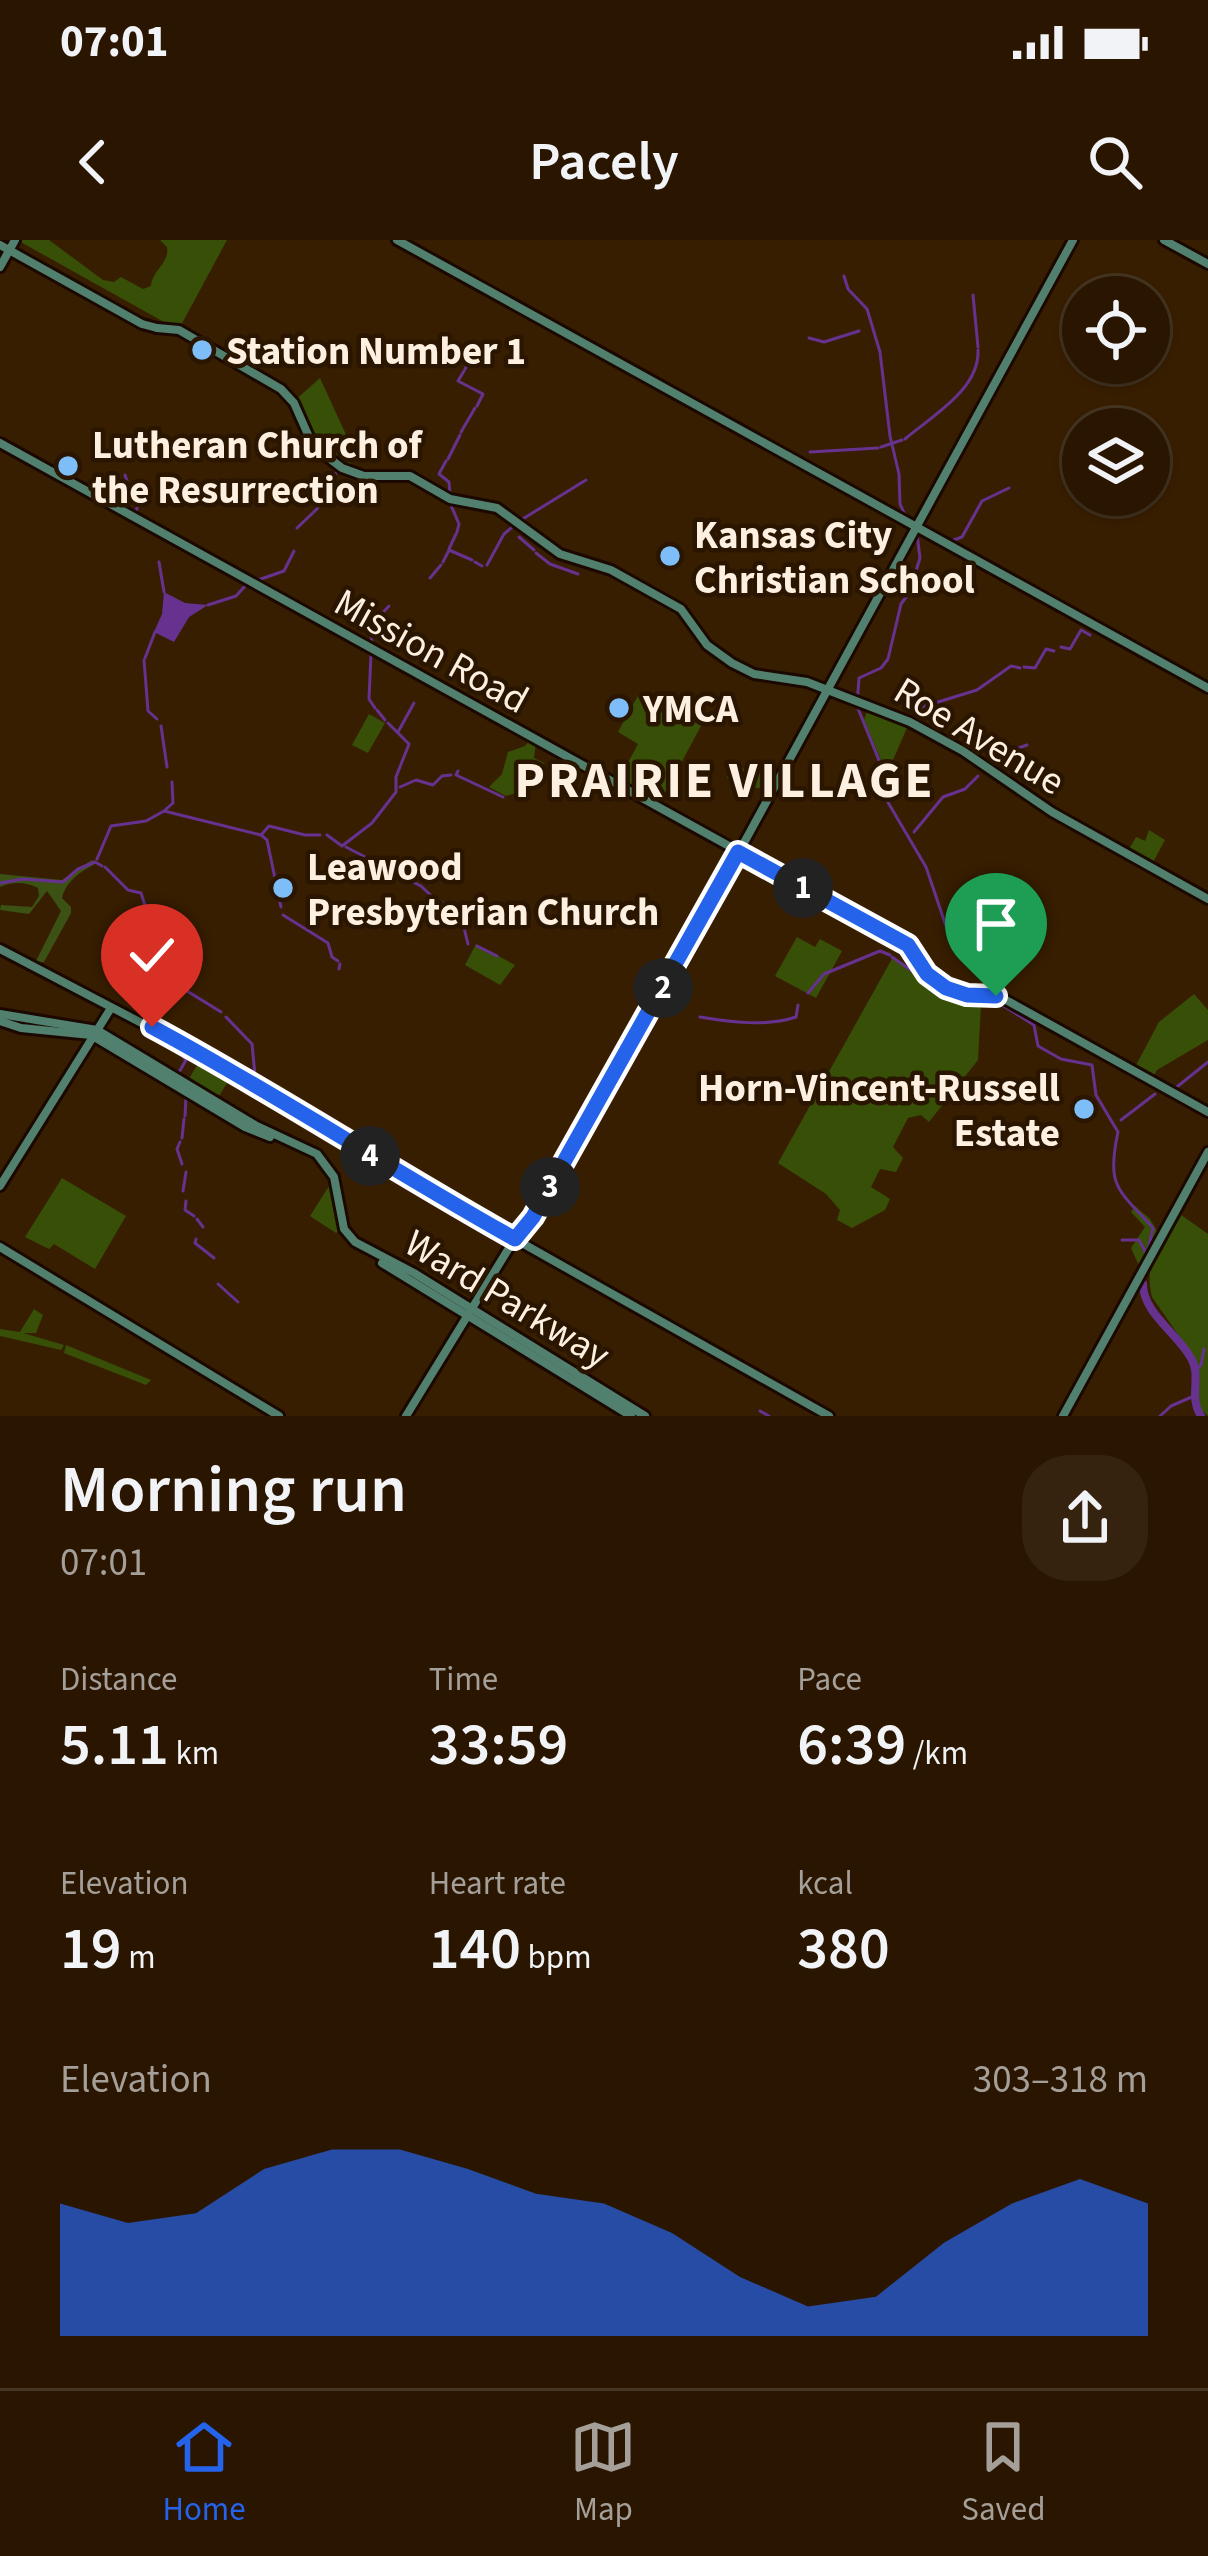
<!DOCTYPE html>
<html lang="en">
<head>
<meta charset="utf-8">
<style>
  body { margin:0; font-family:"Source Sans 3",sans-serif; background:#36230f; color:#f1f3f6; height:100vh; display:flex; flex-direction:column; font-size:45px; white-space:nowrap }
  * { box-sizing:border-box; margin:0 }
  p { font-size:39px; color:#a59f99 }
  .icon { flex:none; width:66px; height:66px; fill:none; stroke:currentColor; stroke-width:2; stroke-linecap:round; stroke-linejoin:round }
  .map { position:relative; height:1176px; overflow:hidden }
  .panel { display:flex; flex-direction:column; background:#2a1600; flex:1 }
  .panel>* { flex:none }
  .tools { position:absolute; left:1062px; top:36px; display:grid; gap:24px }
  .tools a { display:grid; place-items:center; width:108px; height:108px; border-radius:50%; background:#2a1600; box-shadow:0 3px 9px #0004,0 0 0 3px #463522; font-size:60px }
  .pin { position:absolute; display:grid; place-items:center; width:102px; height:102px; color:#fff; margin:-123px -51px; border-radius:50% 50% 50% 0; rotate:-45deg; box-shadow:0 0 12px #0007 }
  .pin .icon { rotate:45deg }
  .km { position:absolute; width:60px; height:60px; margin:-30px; border-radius:50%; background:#222; color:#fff; font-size:33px; line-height:60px; text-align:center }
  .round { display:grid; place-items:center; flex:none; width:126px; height:126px; border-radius:48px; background:#36230f }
  .summary { display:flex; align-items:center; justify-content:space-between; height:204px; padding:0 60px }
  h1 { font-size:66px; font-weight:600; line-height:90px }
  .metrics { display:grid; grid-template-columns:repeat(3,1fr); gap:18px; height:204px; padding:12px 60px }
  .metrics div { display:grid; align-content:center }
  .metrics b { font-size:60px; font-weight:600 }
  .metrics small { font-size:33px; font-weight:400 }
  .metrics p { font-size:33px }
  .chart { height:336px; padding:24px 60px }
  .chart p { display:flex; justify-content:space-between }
  .chart svg { width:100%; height:216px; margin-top:12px; fill:#2563eb; opacity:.7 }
  .status { display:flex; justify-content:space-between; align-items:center; height:84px; padding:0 60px; background:#2a1600; direction:ltr }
  .status svg { height:33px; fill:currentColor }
  header { display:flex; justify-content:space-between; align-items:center; height:156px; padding:0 60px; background:#2a1600; font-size:54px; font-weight:600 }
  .menu { display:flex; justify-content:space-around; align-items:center; height:168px; border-top:3px solid #463522; background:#2a1600; font-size:33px; color:#a59f99 }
  .menu a { display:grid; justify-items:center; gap:6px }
  .menu .current { color:#2563eb }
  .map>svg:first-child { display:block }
  .green { fill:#374f06 }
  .forest { fill:#3b5214 }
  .water { fill:#67328f }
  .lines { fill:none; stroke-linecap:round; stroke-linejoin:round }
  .stream { stroke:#67328f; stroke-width:3 }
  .river { stroke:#67328f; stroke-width:8 }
  .major-casing { stroke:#1b0800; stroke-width:14 }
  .major { stroke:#51806e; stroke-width:8 }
  .route-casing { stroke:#fff; stroke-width:24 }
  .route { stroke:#2563eb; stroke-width:15 }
  .poi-dot { fill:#7dbef9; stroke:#2a1600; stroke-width:4.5 }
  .labels { text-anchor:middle; stroke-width:9; stroke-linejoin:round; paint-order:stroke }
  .poi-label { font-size:39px; font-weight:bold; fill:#fef0e1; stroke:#2a1600; text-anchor:start }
  .street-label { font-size:39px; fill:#fef0e1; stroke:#2a1600 }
  .district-label { font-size:51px; font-weight:bold; letter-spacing:3px; fill:#fef0e1; stroke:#2a1600 }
</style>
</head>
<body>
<div class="status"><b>07:01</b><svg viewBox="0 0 49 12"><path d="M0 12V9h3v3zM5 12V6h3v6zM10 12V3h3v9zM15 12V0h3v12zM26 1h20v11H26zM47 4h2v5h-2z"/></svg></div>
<header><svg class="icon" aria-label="back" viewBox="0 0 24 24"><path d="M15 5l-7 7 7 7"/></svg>Pacely<svg class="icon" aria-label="search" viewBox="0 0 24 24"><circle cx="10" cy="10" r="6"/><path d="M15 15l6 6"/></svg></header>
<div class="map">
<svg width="1208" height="1176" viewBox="0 0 1208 1176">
  <rect width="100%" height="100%" fill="#381e00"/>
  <g class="green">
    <path d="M17,0H49L103,40L114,42L121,37L143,49L151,46C152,30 170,23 167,7L160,0H227L179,89L164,86V82Z"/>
    <polygon points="320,138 348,199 351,228 322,215 293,162"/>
    <polygon points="640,452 701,486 659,564 617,542 622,534 616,529 624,530 638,504 618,492"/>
    <polygon points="869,465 909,483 887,534 864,480"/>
    <polygon points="369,474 385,483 368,513 352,505"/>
    <polygon points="530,500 536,502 534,518 544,523 533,548 506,556 489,547 502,534 508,512 525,506"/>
    <polygon points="734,528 769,530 769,541 760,548 733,546 727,537"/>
    <polygon points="1149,590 1165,600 1152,624 1127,613 1136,597 1145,601"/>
    <polygon points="797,697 815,707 820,699 842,711 816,758 775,736"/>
    <polygon points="476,704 515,725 500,745 465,725"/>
    <polygon points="893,717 943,756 981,765 978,820 929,882 921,875 908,878 893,907 903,918 896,932 880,929 871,947 890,959 885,970 852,988 837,980 840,970 826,954 778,923"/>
    <polygon points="1194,754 1208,770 1208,800 1157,830 1152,839 1134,829 1159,782"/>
    <polygon points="202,817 232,835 216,861 187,842"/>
    <polygon points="62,938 126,976 95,1029 54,1004 49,1009 25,997"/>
    <polygon points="329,946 333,946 340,990 336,993 310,976"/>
    <polygon points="1135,966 1150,979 1157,991 1163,990 1141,1030 1131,1008 1145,987 1131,972"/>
    <path d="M1177,972L1208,994V1176L1199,1168L1197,1122L1152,1057C1143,1023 1161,1001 1177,972Z"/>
    <polygon points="34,1069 43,1075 36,1093 23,1093 64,1105 61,1110 0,1096 0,1089 20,1092"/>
    <polygon points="66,1105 151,1140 146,1145 64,1113"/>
  </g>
  <path class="forest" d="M92,620L95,624C80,632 66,641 62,658L71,667V673L44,722L35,723L61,671L47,651L29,674L0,670L1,665L32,667L39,656L38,648C26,642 13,641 0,647V634L62,640Z"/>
  <polygon class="water" points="164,352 185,363 208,365 189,377 174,402 154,392 162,374"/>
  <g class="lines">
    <g class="stream">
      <polyline points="844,36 848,49 867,69 880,112 890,196 899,234 900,264 905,275"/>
      <polyline points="973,55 978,107"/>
      <polyline points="809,98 824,102 859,91"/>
      <polyline points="465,129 469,121"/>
      <polyline points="464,131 458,141 483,154 477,166"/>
      <polyline points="461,192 475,168"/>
      <path d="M905,199C932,176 980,149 978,110"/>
      <polyline points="881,207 902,200"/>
      <polyline points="810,212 878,208"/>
      <polyline points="448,219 460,195"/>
      <polyline points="446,221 439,234 449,242 450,255"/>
      <polyline points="125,235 128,245"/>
      <polyline points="450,263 459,284 457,292"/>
      <polyline points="136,271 140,260"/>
      <polyline points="521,280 586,240"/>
      <polyline points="297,288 317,269 337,231"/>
      <polyline points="917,294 920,318 909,353 901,364 888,419 881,428 859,438 857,466 883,530 886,559 926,627 946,686"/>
      <polyline points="519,297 534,310"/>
      <polyline points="951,301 962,297 982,261 1009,248"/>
      <polyline points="449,309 456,294"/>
      <polyline points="536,313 550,324 578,334"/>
      <polyline points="159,322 164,352"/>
      <polyline points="443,322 449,310 472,320"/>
      <polyline points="475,322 482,326"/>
      <polyline points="487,325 504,294 517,283"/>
      <polyline points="430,338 441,325"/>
      <polyline points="258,340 284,331 294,311"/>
      <polyline points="208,365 236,356 245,346"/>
      <polyline points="372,404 370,386 389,366"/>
      <polyline points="1061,407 1070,409 1081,390 1090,395"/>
      <polyline points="371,414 369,459 375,468"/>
      <polyline points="145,418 155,392"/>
      <polyline points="144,420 148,471 157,479"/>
      <polyline points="1024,427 1035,428 1046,409 1054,411"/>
      <polyline points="377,470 385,480"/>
      <polyline points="912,470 977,450 1011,426 1020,428"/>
      <polyline points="161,486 167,527"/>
      <polyline points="398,492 414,463"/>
      <polyline points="1010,515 1013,510 1027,505"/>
      <polyline points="996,526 1008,518"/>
      <polyline points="458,531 456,535 503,557"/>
      <polyline points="400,547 416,540 433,545 442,536 451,535"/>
      <polyline points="164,571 173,563 172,542"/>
      <polyline points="914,592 943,557 965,549 978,536"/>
      <polyline points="261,595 267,600 281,667"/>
      <polyline points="327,595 342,606 372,583 396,552 396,537 409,504 388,483"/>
      <polyline points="346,607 392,631"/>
      <polyline points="97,619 111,586 146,581 164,571 261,595 269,586 305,595 320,595"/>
      <polyline points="105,627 128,650 141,653 148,675"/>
      <polyline points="395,633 421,646 438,662"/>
      <polyline points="0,643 23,639 63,642 78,629 95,622 102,626"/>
      <polyline points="443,663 454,666 461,682"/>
      <polyline points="283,675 328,703 332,717 338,721"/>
      <path d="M150,678L156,683V695C192,712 173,711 184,739L179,746L221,772"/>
      <polyline points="464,688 468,704"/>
      <polyline points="477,706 497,716"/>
      <polyline points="892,717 935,747"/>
      <polyline points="339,729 340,724"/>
      <path d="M934,744L942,753L1004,766L1034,785L1038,806L1061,819L1092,825L1096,855L1118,892C1106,947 1118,949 1153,988L1145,1023"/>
      <polyline points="808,753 824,734 880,711 890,715"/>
      <polyline points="159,761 160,752 177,744"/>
      <polyline points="226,777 252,804 255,835"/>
      <path d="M700,777C730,782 766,787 796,777L798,765"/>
      <polyline points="174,806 186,820 178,834"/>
      <polyline points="1173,850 1208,822"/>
      <polyline points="185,876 186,857"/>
      <polyline points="1121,880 1155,854"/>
      <polyline points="182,898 184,879"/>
      <polyline points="180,902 177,909 182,924"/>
      <polyline points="183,951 186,932"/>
      <polyline points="186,961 185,970 194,976"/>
      <polyline points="197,979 203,987"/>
      <polyline points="196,999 195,1003 214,1018"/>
      <polyline points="1122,1000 1139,1000 1146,1013"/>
      <polyline points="218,1044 238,1062"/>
      <polyline points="1195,1131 1201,1125 1204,1109"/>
      <polyline points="1171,1166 1194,1156"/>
      <polyline points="760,1171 769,1176"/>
      <polyline points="1160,1176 1170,1167"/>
    </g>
    <path class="river" d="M1143,1044C1143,1073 1177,1093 1191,1118C1202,1137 1188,1157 1201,1176"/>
    <defs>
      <g id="major">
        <polyline points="397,0 1208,448"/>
        <polyline points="1164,0 1208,24"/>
        <polyline points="0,5 142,84 157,88"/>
        <polyline points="0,27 15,0"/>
        <polyline points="157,88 179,90 281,149 294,163 313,206 342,228 364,236 410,236 450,259 497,268 560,314 611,330 681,369 707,405 732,423 754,434 807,442 910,482 963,511 1052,572 1208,659"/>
        <polyline points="0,203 908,705 927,734 946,749 1006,760 1208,872"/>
        <polyline points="0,709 220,824 410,940 829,1176"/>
        <polyline points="0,774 97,790 255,885 317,914 334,937 344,989 355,1002 414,1033 645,1176"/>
        <polyline points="0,781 21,788 91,795 245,887 270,897"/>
        <polyline points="586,881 733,623 1073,0"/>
        <polyline points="0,946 111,768"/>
        <polyline points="0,1007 279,1176"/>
        <polyline points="382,1023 631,1176"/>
        <polyline points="406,1176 512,1003 533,977 586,881"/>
        <polyline points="1063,1176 1208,912"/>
      </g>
    </defs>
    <use href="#major" class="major-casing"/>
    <use href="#major" class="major"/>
  </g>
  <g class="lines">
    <defs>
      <path id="route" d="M152,787C275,853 393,931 515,999L533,977L738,612L908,705L927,734L946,748L967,755L996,756"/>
    </defs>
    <use href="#route" class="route-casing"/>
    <use href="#route" class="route"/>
  </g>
  <g class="poi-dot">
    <circle cx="202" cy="110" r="12"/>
    <circle cx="68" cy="226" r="12"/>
    <circle cx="670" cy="316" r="12"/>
    <circle cx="619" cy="468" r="12"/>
    <circle cx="283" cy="648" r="12"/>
    <circle cx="1084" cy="869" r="12"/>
  </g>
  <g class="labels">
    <g class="poi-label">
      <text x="226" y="124">Station Number 1</text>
      <text x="92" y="218">Lutheran Church of<tspan x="92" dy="45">the Resurrection</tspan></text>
      <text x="694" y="308">Kansas City<tspan x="694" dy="45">Christian School</tspan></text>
      <text x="643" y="482">YMCA</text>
      <text x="307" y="640">Leawood<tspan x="307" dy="45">Presbyterian Church</tspan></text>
      <text x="1060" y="861" text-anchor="end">Horn-Vincent-Russell<tspan x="1060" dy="45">Estate</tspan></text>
    </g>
    <g class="street-label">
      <text transform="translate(432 410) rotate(29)" y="14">Mission Road</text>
      <text transform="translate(980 495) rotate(31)" y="14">Roe Avenue</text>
      <text transform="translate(508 1058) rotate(31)" y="14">Ward Parkway</text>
    </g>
    <g class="district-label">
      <text x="725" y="557">PRAIRIE VILLAGE</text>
    </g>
  </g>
</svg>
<div class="tools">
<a><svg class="icon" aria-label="locate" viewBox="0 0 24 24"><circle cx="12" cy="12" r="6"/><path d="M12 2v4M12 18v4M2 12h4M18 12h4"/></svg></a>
<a><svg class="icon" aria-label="layers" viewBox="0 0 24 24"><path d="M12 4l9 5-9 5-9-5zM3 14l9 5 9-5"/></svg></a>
</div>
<div class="pin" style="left:996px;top:756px;background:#1e9e55"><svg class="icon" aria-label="arrive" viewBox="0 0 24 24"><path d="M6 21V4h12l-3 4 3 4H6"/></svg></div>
<div class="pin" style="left:152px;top:787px;background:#d93025"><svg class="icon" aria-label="check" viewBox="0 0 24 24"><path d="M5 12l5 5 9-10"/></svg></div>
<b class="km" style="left:803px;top:648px">1</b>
<b class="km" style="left:663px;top:748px">2</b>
<b class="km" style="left:550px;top:947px">3</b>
<b class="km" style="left:370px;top:916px">4</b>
</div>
<section class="panel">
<div class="summary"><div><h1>Morning run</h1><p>07:01</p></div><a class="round"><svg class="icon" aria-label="share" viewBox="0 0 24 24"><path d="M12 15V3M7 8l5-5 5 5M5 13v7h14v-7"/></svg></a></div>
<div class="metrics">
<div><p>Distance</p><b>5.11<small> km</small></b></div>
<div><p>Time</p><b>33:59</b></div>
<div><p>Pace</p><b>6:39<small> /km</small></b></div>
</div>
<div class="metrics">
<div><p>Elevation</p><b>19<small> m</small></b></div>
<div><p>Heart rate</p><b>140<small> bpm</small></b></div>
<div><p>kcal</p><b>380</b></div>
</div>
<div class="chart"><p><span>Elevation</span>303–318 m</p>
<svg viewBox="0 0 160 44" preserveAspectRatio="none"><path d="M0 44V17L10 21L20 19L30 10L40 6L50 6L60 10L70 15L80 17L90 23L100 32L110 38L120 36L130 25L140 17L150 12L160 17V44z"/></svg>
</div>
</section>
<nav class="menu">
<a class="current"><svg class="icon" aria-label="home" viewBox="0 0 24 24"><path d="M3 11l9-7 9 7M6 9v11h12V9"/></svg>Home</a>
<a><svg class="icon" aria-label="map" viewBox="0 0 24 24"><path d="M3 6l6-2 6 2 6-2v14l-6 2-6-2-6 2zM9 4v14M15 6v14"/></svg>Map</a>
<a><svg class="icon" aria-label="saved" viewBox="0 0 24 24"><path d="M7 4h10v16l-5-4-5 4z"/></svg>Saved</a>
</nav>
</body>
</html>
